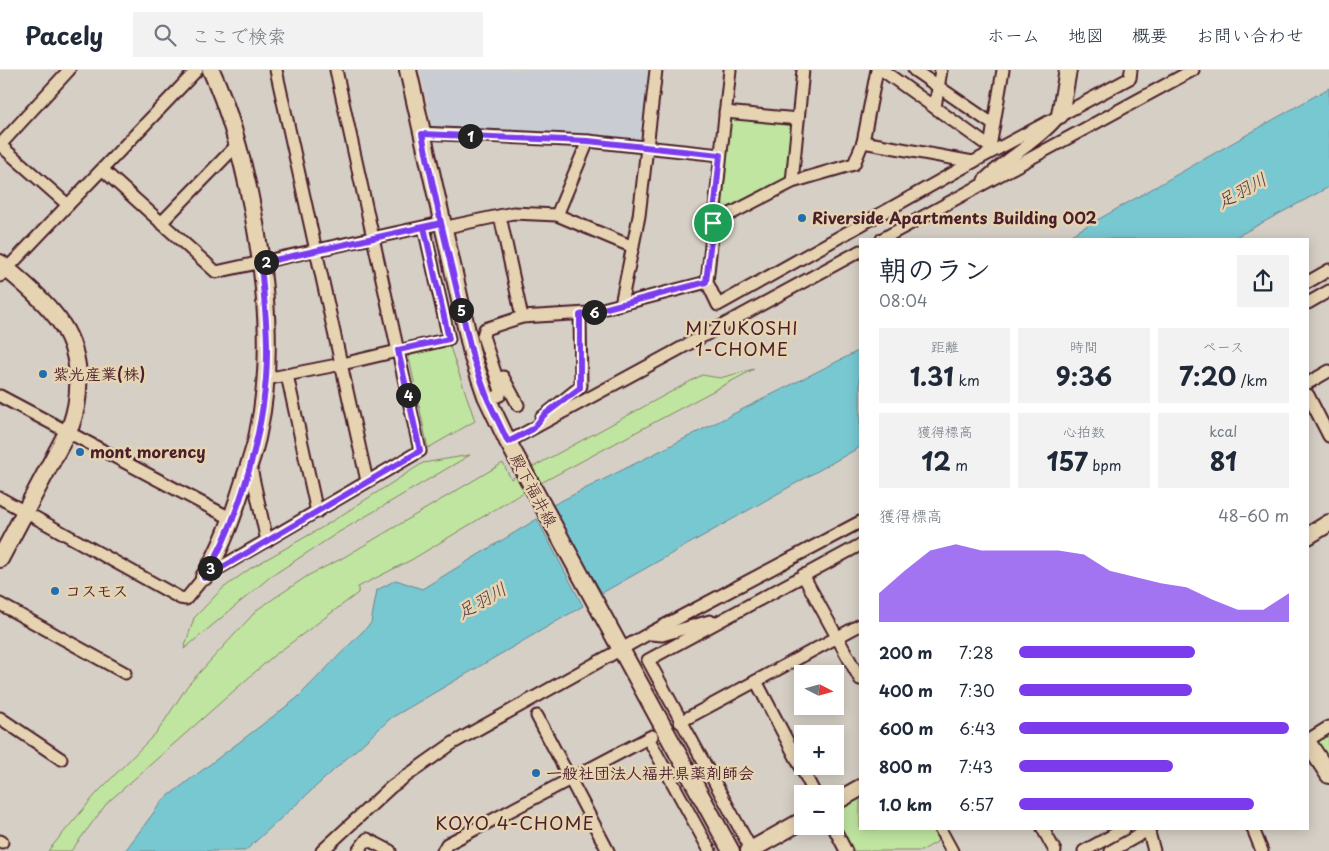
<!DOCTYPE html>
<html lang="ja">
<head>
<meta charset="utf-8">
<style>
  body { margin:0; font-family:"Playpen Sans","Klee One",sans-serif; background:#f2f2f3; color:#1f2937; height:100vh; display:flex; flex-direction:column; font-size:19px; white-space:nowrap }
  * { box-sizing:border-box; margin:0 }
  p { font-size:16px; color:#747a83 }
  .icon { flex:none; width:28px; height:28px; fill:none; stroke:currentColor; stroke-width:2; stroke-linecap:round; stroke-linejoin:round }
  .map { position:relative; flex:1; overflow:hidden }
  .side { position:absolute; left:859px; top:168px; width:450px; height:592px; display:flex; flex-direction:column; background:#fff; border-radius:0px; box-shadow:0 2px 12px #0003 }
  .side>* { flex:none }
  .needle { width:32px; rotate:96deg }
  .buttons { position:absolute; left:794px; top:595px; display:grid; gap:10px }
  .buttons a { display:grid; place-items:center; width:50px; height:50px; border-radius:0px; background:#fff; box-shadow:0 2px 12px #0003; font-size:25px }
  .pin { position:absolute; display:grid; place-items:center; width:42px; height:42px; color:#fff; margin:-21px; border:2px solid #fff; border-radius:50%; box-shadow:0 1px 5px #0007 }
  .km { position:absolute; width:25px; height:25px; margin:-12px; border-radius:50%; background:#222; color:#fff; font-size:14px; line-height:25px; text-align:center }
  .round { display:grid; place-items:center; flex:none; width:52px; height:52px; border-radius:0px; background:#f2f2f3 }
  .head { display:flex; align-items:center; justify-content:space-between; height:85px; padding:0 20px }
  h1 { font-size:28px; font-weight:700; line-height:38px }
  .figures { display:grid; grid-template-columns:repeat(3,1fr); gap:8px; height:85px; padding:5px 20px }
  .figures div { display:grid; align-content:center; border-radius:0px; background:#f2f2f3; text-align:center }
  .figures b { font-size:25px; font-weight:700 }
  .figures small { font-size:14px; font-weight:400 }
  .figures p { font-size:14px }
  .chart { height:140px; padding:10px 20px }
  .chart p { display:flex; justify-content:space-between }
  .chart svg { width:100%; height:90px; margin-top:5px; fill:#7c3aed; opacity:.7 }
  ul { padding:0 20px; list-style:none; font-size:16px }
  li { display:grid; grid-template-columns:80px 60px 1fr; align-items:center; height:38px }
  li i { height:12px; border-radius:6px; background:#7c3aed }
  header { display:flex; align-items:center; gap:30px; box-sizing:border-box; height:70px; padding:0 25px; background:#fff; border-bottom:1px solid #e0e1e3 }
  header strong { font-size:24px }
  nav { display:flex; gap:28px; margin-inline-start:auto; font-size:18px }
  .search { width:350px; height:45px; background:#f2f2f3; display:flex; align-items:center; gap:12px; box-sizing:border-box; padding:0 18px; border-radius:0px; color:#747a83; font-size:19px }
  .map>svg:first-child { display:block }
  .built { fill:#c9cdd3 }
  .green { fill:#bfe5a0; stroke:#848266 }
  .water { fill:#78c8d2; stroke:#66848f }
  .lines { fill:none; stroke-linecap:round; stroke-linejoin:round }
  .street-casing { stroke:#4a1f2b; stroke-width:15 }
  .secondary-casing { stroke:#4a1f2b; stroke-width:20 }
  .street { stroke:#e6d3b1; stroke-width:11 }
  .secondary { stroke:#e6d3b1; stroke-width:16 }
  .route-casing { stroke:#fff; stroke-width:10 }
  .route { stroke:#7c3aed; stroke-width:6 }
  .poi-dot { fill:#1f6fb2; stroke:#e6d3b1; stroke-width:2 }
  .labels { text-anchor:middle; stroke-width:5; stroke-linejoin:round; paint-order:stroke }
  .poi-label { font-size:16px; font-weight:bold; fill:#4a1f2b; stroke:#e6d3b1; text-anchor:start }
  .street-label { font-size:16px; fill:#4a1f2b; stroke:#e6d3b1 }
  .water-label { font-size:18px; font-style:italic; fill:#513844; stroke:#e6d3b1 }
  .neighbourhood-label { font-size:18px; letter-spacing:1px; fill:#4a1f2b; stroke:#e6d3b1 }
</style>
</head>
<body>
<header>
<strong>Pacely</strong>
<div class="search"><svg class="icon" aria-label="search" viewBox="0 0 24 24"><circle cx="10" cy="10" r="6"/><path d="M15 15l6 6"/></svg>ここで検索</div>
<nav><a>ホーム</a><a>地図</a><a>概要</a><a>お問い合わせ</a></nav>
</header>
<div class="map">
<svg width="1329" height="781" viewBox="0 0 1329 781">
  <rect width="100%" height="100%" fill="#d5cfc5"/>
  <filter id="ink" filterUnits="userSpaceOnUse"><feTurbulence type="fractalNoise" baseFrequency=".02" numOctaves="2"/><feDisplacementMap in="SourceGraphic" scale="10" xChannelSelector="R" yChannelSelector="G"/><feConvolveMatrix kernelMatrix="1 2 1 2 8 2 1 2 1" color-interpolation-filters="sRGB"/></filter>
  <g filter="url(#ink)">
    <polygon class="built" points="421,0 652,0 645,68 639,72 438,59 433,56"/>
    <g class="green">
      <polygon points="730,46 792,53 786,108 726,138 720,132"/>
      <polygon points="449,274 475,351 428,378 408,283"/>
      <polygon points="754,299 524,422 411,490 358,517 358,523 272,587 107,733 71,781 48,781 97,723 158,661 188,615 258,539 309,505 341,489 503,393 511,409 702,305 720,308"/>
      <polygon points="470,385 339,462 270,507 184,579 194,548 222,519 251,498 323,457 423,393"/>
      <polygon points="1329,657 1329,698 1310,668"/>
      <polygon points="860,726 860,759 934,759 938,766 937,772 921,781 851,781 835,752 835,740"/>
    </g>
    <g class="water">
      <polygon points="1329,18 1329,117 1232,169 1064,169"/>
      <polygon points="860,280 860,377 602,523 551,436"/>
      <polygon points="537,449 583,536 391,648 245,781 125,781 163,730 296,629 371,553 377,520 396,510 422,519"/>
    </g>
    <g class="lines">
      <defs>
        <g id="street">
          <polyline points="276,0 367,411"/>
          <polyline points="730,0 707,212 718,235 973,92"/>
          <polyline points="877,0 863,72 973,92 1130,8 1131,0"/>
          <polyline points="882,0 994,80"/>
          <polyline points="914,0 994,55"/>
          <polyline points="935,37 941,0"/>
          <polyline points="725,42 798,49"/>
          <polyline points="421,63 588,71 720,85"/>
          <polyline points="0,75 69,0"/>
          <polyline points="0,75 68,135"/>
          <polyline points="990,77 1003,0"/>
          <polyline points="103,100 216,202 441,153"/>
          <path d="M984,110C1006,88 1035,74 1056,50"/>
          <polyline points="792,112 803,0"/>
          <polyline points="557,145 588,71"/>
          <polyline points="500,146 522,247"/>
          <polyline points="161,153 237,75"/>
          <polyline points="713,153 792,112 854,94 863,72"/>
          <polyline points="442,158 513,143 557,145 633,177"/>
          <polyline points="882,169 1193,0"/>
          <polyline points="0,206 197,0"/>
          <polyline points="1308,212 1329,200"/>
          <polyline points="1308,233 1329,221"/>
          <polyline points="621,234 639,146 656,0"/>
          <polyline points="287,305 317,442"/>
          <polyline points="503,307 518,335"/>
          <polyline points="266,309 342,294 449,269 424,157"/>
          <polyline points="1308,313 1329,301"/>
          <polyline points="1308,325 1329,366"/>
          <polyline points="0,326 232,449"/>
          <polyline points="488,330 500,325 501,321 483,266 485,259 522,247 587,243 707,212"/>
          <polyline points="541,348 581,316 580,245"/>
          <polyline points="508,372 860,181"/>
          <polyline points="250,394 267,471"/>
          <polyline points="0,428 180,528 186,529 204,507 420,381 336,0"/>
          <polyline points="803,505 860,609"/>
          <polyline points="0,534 125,603"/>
          <polyline points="651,564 662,565 710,551"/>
          <polyline points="756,611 815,724"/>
          <polyline points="537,646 608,781"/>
          <polyline points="0,648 61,689"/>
          <polyline points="680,652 860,555"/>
          <polyline points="648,668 710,781"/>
          <polyline points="1308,670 1329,657"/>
          <polyline points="833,756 846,781"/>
          <polyline points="940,759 952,781"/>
          <polyline points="1043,759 1055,781"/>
          <polyline points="1148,759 1154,781"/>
          <polyline points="1253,759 1262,781"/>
          <polyline points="0,771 2,772"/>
          <polyline points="751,779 648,590 860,475"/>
          <polyline points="322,781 391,717 453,673 650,563 860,452"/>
          <polyline points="358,781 367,769 390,781"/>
          <polyline points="443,781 447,774 652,666"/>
          <polyline points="1084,781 1124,759"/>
          <polyline points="1111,781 1150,759"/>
        </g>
        <g id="secondary">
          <polyline points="408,0 473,288 486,326 508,372 731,781"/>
          <polyline points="1060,45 1068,0"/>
          <path d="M0,193C20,210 42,228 58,249C81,279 83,321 71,355L0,489"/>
          <polyline points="1308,466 1329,453"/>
          <path d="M204,507C222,478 233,446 243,414C248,397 255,380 258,363C274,289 266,211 252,137C243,91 231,43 211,0"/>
          <polyline points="1308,673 1329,705"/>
          <polyline points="835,732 860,718"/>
          <polyline points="749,781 802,751"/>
        </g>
      </defs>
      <use href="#street" class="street-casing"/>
      <use href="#secondary" class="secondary-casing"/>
      <use href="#street" class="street"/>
      <use href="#secondary" class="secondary"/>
    </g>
  </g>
  <g class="lines" filter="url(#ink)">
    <defs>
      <path id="route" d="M713,153L720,85L588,71L422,64L441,153C381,166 321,180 261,193C263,221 267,249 267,277C268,349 242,446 204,508L420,381L398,280L449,269L424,157L441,153L473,288L488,330L508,372L533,359L544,345L580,318V245L706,212L713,153"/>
    </defs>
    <use href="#route" class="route-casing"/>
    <use href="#route" class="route"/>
  </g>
  <g class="poi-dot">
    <circle cx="802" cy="148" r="5"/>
    <circle cx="43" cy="304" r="5"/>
    <circle cx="80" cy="382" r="5"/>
    <circle cx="55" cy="521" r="5"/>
    <circle cx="536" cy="703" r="5"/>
  </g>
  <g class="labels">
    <g class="poi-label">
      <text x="812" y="154">Riverside Apartments Building 002</text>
      <text x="53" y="310">紫光産業(株)</text>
      <text x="90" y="388">mont morency</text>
      <text x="65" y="527">コスモス</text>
      <text x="546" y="709">一般社団法人福井県薬剤師会</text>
    </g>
    <g class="street-label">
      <text transform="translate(534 420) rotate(62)" y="6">殿下福井線</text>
    </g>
    <g class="water-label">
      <text transform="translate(1242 121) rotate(-29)" y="6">足羽川</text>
      <text transform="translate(482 531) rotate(-30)" y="6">足羽川</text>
    </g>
    <g class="neighbourhood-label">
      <text x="742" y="265">MIZUKOSHI<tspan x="742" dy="21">1-CHOME</tspan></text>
      <text x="515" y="760">KOYO 4-CHOME</text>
    </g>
  </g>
</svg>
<div class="buttons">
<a><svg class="needle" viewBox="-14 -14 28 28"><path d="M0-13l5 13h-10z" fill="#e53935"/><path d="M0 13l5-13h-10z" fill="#747a83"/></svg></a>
<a>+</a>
<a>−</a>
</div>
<div class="pin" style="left:713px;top:153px;background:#1e9e55"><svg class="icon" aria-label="arrive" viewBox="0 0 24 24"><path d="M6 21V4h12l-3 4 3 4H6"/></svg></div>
<b class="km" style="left:470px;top:66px">1</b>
<b class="km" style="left:266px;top:192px">2</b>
<b class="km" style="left:210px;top:498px">3</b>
<b class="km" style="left:408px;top:325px">4</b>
<b class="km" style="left:461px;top:240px">5</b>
<b class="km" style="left:594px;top:242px">6</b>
<section class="side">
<div class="head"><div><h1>朝のラン</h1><p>08:04</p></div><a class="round"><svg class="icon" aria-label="share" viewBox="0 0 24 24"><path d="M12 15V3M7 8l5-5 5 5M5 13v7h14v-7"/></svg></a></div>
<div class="figures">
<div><p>距離</p><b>1.31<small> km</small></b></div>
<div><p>時間</p><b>9:36</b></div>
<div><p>ペース</p><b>7:20<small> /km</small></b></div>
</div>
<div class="figures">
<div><p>獲得標高</p><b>12<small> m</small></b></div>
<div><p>心拍数</p><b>157<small> bpm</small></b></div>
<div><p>kcal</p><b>81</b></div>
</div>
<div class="chart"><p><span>獲得標高</span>48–60 m</p>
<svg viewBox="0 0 160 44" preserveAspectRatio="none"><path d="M0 44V30L10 19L20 9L30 6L40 9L50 9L60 9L70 9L80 11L90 19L100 22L110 25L120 27L130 33L140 38L150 38L160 30V44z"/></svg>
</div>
<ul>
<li><b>200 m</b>7:28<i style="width:65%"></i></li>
<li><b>400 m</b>7:30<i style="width:64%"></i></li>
<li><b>600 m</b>6:43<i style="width:100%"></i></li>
<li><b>800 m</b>7:43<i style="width:57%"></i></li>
<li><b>1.0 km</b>6:57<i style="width:87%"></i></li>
</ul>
</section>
</div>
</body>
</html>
